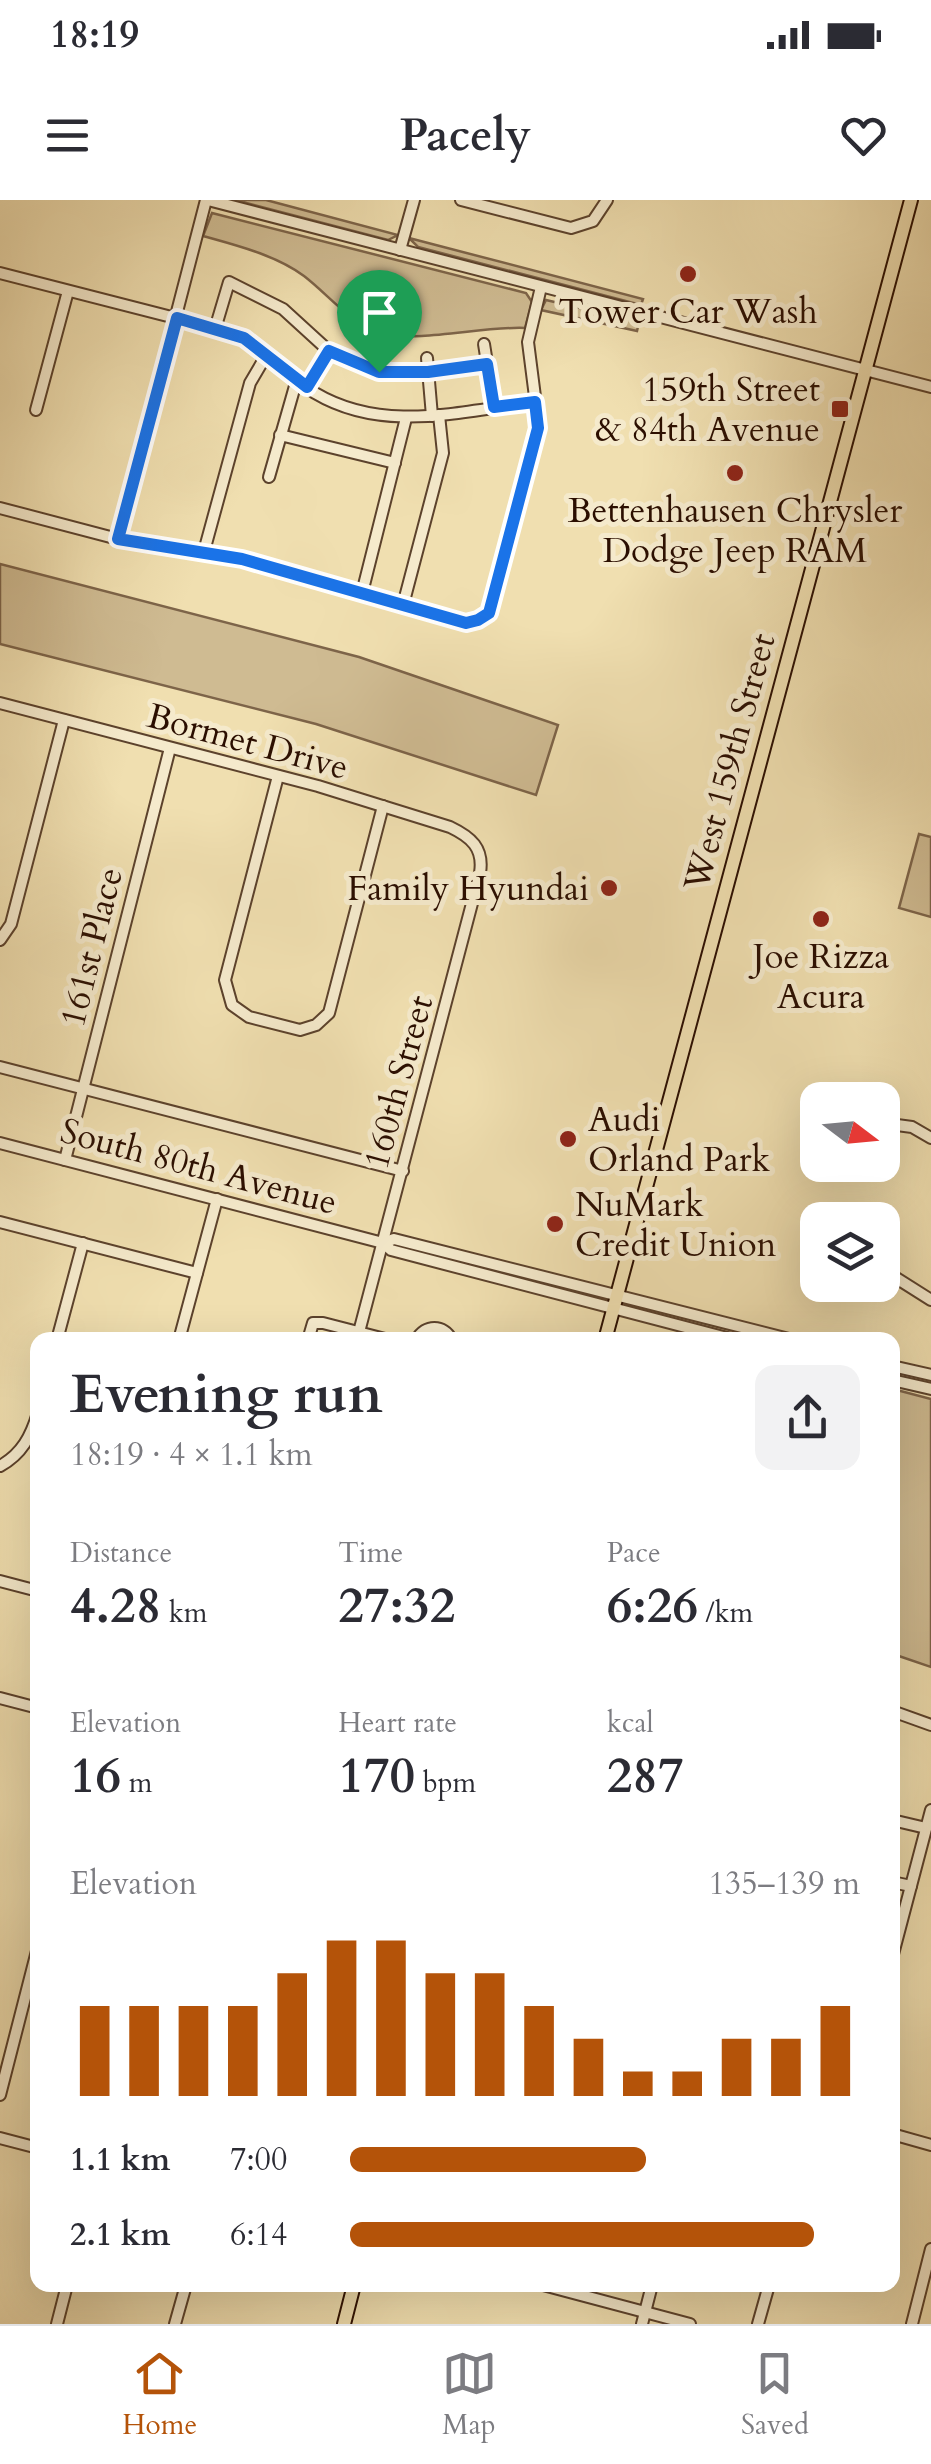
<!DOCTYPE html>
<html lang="en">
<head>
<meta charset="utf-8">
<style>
  body { margin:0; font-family:Cardo,serif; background:#f2f2f3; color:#2b2b33; height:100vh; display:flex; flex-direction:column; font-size:38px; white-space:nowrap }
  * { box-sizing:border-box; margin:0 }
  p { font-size:32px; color:#7c7c81 }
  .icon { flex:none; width:55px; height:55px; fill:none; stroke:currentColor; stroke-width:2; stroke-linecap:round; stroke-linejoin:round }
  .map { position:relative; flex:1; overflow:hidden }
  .panel { position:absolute; left:30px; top:1132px; width:870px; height:960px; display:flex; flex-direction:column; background:#fff; border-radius:20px; box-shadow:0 10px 40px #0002 }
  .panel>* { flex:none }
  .needle { width:65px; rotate:106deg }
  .tools { position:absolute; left:800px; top:882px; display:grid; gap:20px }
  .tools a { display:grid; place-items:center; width:100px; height:100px; border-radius:20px; background:#fff; box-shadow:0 10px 40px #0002; font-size:50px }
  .pin { position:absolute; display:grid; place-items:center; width:85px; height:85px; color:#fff; margin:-102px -42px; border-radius:50% 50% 50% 0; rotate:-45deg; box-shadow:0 0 10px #0007 }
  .pin .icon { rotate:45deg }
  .round { display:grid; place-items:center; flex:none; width:105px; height:105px; border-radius:20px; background:#f2f2f3 }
  .summary { display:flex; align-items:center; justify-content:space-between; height:170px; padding:0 40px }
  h1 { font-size:55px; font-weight:700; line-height:75px }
  .figures { display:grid; grid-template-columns:repeat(3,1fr); gap:15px; height:170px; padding:10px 40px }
  .figures div { display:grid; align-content:center }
  .figures b { font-size:50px; font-weight:700 }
  .figures small { font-size:28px; font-weight:400 }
  .figures p { font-size:28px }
  .chart { height:280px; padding:20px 40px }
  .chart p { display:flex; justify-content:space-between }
  .chart svg { width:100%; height:180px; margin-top:10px; stroke:#b45309; stroke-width:6 }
  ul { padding:0 40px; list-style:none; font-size:32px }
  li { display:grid; grid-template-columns:160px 120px 1fr; align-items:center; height:75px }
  li i { height:25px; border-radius:12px; background:#b45309 }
  .status { display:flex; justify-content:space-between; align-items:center; height:70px; padding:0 50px; background:#fff; direction:ltr }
  .status svg { height:28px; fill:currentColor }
  header { display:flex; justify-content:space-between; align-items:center; height:130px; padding:0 40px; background:#fff; font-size:45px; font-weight:700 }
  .menu { display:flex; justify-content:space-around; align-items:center; height:140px; border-top:2px solid #e1e1e2; background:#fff; font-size:28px; color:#7c7c81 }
  .menu a { display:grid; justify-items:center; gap:5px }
  .menu .on { color:#b45309 }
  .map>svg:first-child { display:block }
  .green { fill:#cfbb92; stroke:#7d6449; stroke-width:2.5 }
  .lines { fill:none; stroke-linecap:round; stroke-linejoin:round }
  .minor-casing { stroke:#5c422c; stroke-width:14 }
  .major-casing { stroke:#2b0e00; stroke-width:16 }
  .minor { stroke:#f5eacc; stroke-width:10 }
  .major { stroke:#f0dfb0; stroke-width:12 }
  .route-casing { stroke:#fff; stroke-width:20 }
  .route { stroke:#1a73e8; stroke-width:12 }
  .poi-dot { fill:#8f2418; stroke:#f5eacc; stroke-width:4 }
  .labels { text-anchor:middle; stroke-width:10; stroke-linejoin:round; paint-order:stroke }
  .poi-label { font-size:35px; fill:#2b0e00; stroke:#f5eacc }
  .street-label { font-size:35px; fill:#2b0e00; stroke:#f5eacc }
</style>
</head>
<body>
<div class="status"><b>18:19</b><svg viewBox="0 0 49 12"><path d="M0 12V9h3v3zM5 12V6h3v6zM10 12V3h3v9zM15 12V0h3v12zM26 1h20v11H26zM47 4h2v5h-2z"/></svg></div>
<header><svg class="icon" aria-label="menu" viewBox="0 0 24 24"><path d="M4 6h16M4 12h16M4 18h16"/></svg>Pacely<svg class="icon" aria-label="heart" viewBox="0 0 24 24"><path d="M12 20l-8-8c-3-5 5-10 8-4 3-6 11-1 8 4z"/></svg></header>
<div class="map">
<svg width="931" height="2124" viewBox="0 0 931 2124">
  <rect width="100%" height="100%" fill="#f0dfb0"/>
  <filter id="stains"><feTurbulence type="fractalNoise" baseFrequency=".002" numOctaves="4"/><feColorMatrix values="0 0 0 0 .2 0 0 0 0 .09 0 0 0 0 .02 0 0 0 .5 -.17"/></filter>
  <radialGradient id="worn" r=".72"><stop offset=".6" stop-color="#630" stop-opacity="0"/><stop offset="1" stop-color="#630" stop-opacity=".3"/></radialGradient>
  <g class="green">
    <polygon points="235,0 266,0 398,35 388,40"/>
    <path d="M212,13L526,93L532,102L525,128C485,126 420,142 385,134C353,127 329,95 304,76C276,55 235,45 203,36Z"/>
    <polygon points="409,38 643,99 641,105 418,47"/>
    <polygon points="546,100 639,122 637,131 541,110"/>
    <polygon points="0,364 359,457 558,525 536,595 316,524 0,444"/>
    <polygon points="919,634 931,637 931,717 899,708"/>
    <polygon points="893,1189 931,1199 931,1467 893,1454"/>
  </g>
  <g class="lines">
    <defs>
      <g id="minor">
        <polyline points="208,0 931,187"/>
        <polyline points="461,0 571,28 593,21 607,0"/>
        <polyline points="400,50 414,0"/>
        <path d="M0,73L234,133C266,146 287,175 315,193C384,234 461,211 535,202"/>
        <polyline points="215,129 229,82 283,109 329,151 379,172 428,172 487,164"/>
        <polyline points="484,144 494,207"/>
        <polyline points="427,158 432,216"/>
        <polyline points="307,187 329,151"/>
        <polyline points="36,210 68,91"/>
        <polyline points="280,235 395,263"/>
        <polyline points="269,277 297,179"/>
        <polyline points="0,308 118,339 242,359 466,423 478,420 489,413 539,228 528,142 541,87"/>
        <polyline points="118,339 206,0"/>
        <polyline points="203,355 250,183 267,154"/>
        <polyline points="362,393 406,218"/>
        <polyline points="403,405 443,253 439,215"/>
        <path d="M0,503L318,586L450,627C471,637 484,648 480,673L359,1132"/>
        <polyline points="278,576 225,780 232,805 249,817 300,830 316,825 329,813 383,606"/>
        <polyline points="0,740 11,724 64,520"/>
        <polyline points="0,867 403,971"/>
        <polyline points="897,925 912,927 931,938"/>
        <polyline points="0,943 383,1043 391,1050 735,1140"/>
        <polyline points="65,960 170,548"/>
        <polyline points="0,1022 197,1073"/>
        <polyline points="383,1043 394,1039 793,1140"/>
        <polyline points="882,1069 931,1100"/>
        <polyline points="57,1140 83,1043"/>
        <polyline points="179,1140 217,999"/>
        <polyline points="308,1140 313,1123 323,1123 389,1140"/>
        <path d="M416,1140C426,1124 443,1124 452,1140"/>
        <polyline points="892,1166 931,1175"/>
        <polyline points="892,1180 931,1189"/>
        <path d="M0,1266C22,1254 31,1236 38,1213"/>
        <polyline points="0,1381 38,1391"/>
        <polyline points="0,1498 38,1508"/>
        <polyline points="892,1511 931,1525"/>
        <polyline points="892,1620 926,1628"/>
        <polyline points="892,1682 911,1686"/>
        <polyline points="892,1758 931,1610"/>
        <polyline points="0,1895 38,1747"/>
        <polyline points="892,1934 931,1945"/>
        <polyline points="0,1938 38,1948"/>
        <polyline points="543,2085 690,2124"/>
        <polyline points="57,2124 67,2085"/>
        <polyline points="175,2124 186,2085"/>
        <polyline points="642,2124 652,2085"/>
        <polyline points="758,2124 769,2085"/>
        <polyline points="912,2124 931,2049"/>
      </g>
      <g id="major">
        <polyline points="605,1140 911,0"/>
        <polyline points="344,2124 354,2085"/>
      </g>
    </defs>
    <use href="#minor" class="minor-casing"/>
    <use href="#major" class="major-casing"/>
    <use href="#minor" class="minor"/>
    <use href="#major" class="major"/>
  </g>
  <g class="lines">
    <defs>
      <polygon id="route" points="177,118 244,138 307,187 329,151 379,172 428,172 487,164 494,207 535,202 538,228 489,413 478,420 466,423 242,359 118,339"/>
    </defs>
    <use href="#route" class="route-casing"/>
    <use href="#route" class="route"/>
  </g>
  <g class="poi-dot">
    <circle cx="688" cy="74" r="10"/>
    <rect x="830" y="199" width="20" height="20" rx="5"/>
    <circle cx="735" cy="273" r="10"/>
    <circle cx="609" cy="688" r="10"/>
    <circle cx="821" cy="719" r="10"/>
    <circle cx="568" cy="939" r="10"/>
    <circle cx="555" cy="1024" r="10"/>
  </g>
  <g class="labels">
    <g class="poi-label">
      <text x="688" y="123">Tower Car Wash</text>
      <text x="820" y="201" text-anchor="end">159th Street<tspan x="820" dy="40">&amp; 84th Avenue</tspan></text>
      <text x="735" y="322">Bettenhausen Chrysler<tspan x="735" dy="40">Dodge Jeep RAM</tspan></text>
      <text x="589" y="700" text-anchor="end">Family Hyundai</text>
      <text x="821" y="768">Joe Rizza<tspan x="821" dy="40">Acura</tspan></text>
      <text x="588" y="931" text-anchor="start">Audi<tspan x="588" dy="40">Orland Park</tspan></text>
      <text x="575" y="1016" text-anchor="start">NuMark<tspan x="575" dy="40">Credit Union</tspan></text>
    </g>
    <g class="street-label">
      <text transform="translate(248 541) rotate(15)" y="12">Bormet Drive</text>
      <text transform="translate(729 562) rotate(-75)" y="12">West 159th Street</text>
      <text transform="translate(91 747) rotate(-76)" y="12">161st Place</text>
      <text transform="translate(398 882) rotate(-75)" y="12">160th Street</text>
      <text transform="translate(199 966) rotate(15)" y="12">South 80th Avenue</text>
    </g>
  </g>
  <rect width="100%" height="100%" filter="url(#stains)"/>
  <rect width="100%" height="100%" fill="url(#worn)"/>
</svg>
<div class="tools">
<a><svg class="needle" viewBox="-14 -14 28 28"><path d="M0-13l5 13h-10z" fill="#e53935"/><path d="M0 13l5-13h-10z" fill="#7c7c81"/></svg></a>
<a><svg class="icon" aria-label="layers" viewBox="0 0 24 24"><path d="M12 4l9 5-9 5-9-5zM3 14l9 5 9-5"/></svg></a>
</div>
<div class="pin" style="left:379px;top:172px;background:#1e9e55"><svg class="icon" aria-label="arrive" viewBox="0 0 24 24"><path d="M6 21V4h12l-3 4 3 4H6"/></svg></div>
<section class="panel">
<div class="summary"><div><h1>Evening run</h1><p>18:19 · 4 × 1.1 km</p></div><a class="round"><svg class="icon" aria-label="share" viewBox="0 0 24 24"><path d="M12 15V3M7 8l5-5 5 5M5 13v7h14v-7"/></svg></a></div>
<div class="figures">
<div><p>Distance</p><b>4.28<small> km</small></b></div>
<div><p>Time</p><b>27:32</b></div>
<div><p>Pace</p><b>6:26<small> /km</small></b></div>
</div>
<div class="figures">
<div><p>Elevation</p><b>16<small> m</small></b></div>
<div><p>Heart rate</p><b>170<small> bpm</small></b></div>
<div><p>kcal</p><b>287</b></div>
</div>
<div class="chart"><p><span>Elevation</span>135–139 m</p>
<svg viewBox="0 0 160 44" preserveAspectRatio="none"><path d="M5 44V22M15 44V22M25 44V22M35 44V22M45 44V14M55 44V6M65 44V6M75 44V14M85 44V14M95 44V22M105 44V30M115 44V38M125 44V38M135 44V30M145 44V30M155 44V22"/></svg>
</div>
<ul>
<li><b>1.1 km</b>7:00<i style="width:58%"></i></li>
<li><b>2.1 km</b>6:14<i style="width:91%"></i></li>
</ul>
</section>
</div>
<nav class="menu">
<a class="on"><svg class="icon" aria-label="home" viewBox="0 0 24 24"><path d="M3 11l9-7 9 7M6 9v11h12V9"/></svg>Home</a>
<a><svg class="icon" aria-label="map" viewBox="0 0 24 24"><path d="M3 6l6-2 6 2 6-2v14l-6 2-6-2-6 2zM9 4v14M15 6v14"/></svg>Map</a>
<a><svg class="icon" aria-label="saved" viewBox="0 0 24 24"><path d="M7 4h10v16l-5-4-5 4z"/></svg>Saved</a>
</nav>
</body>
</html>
